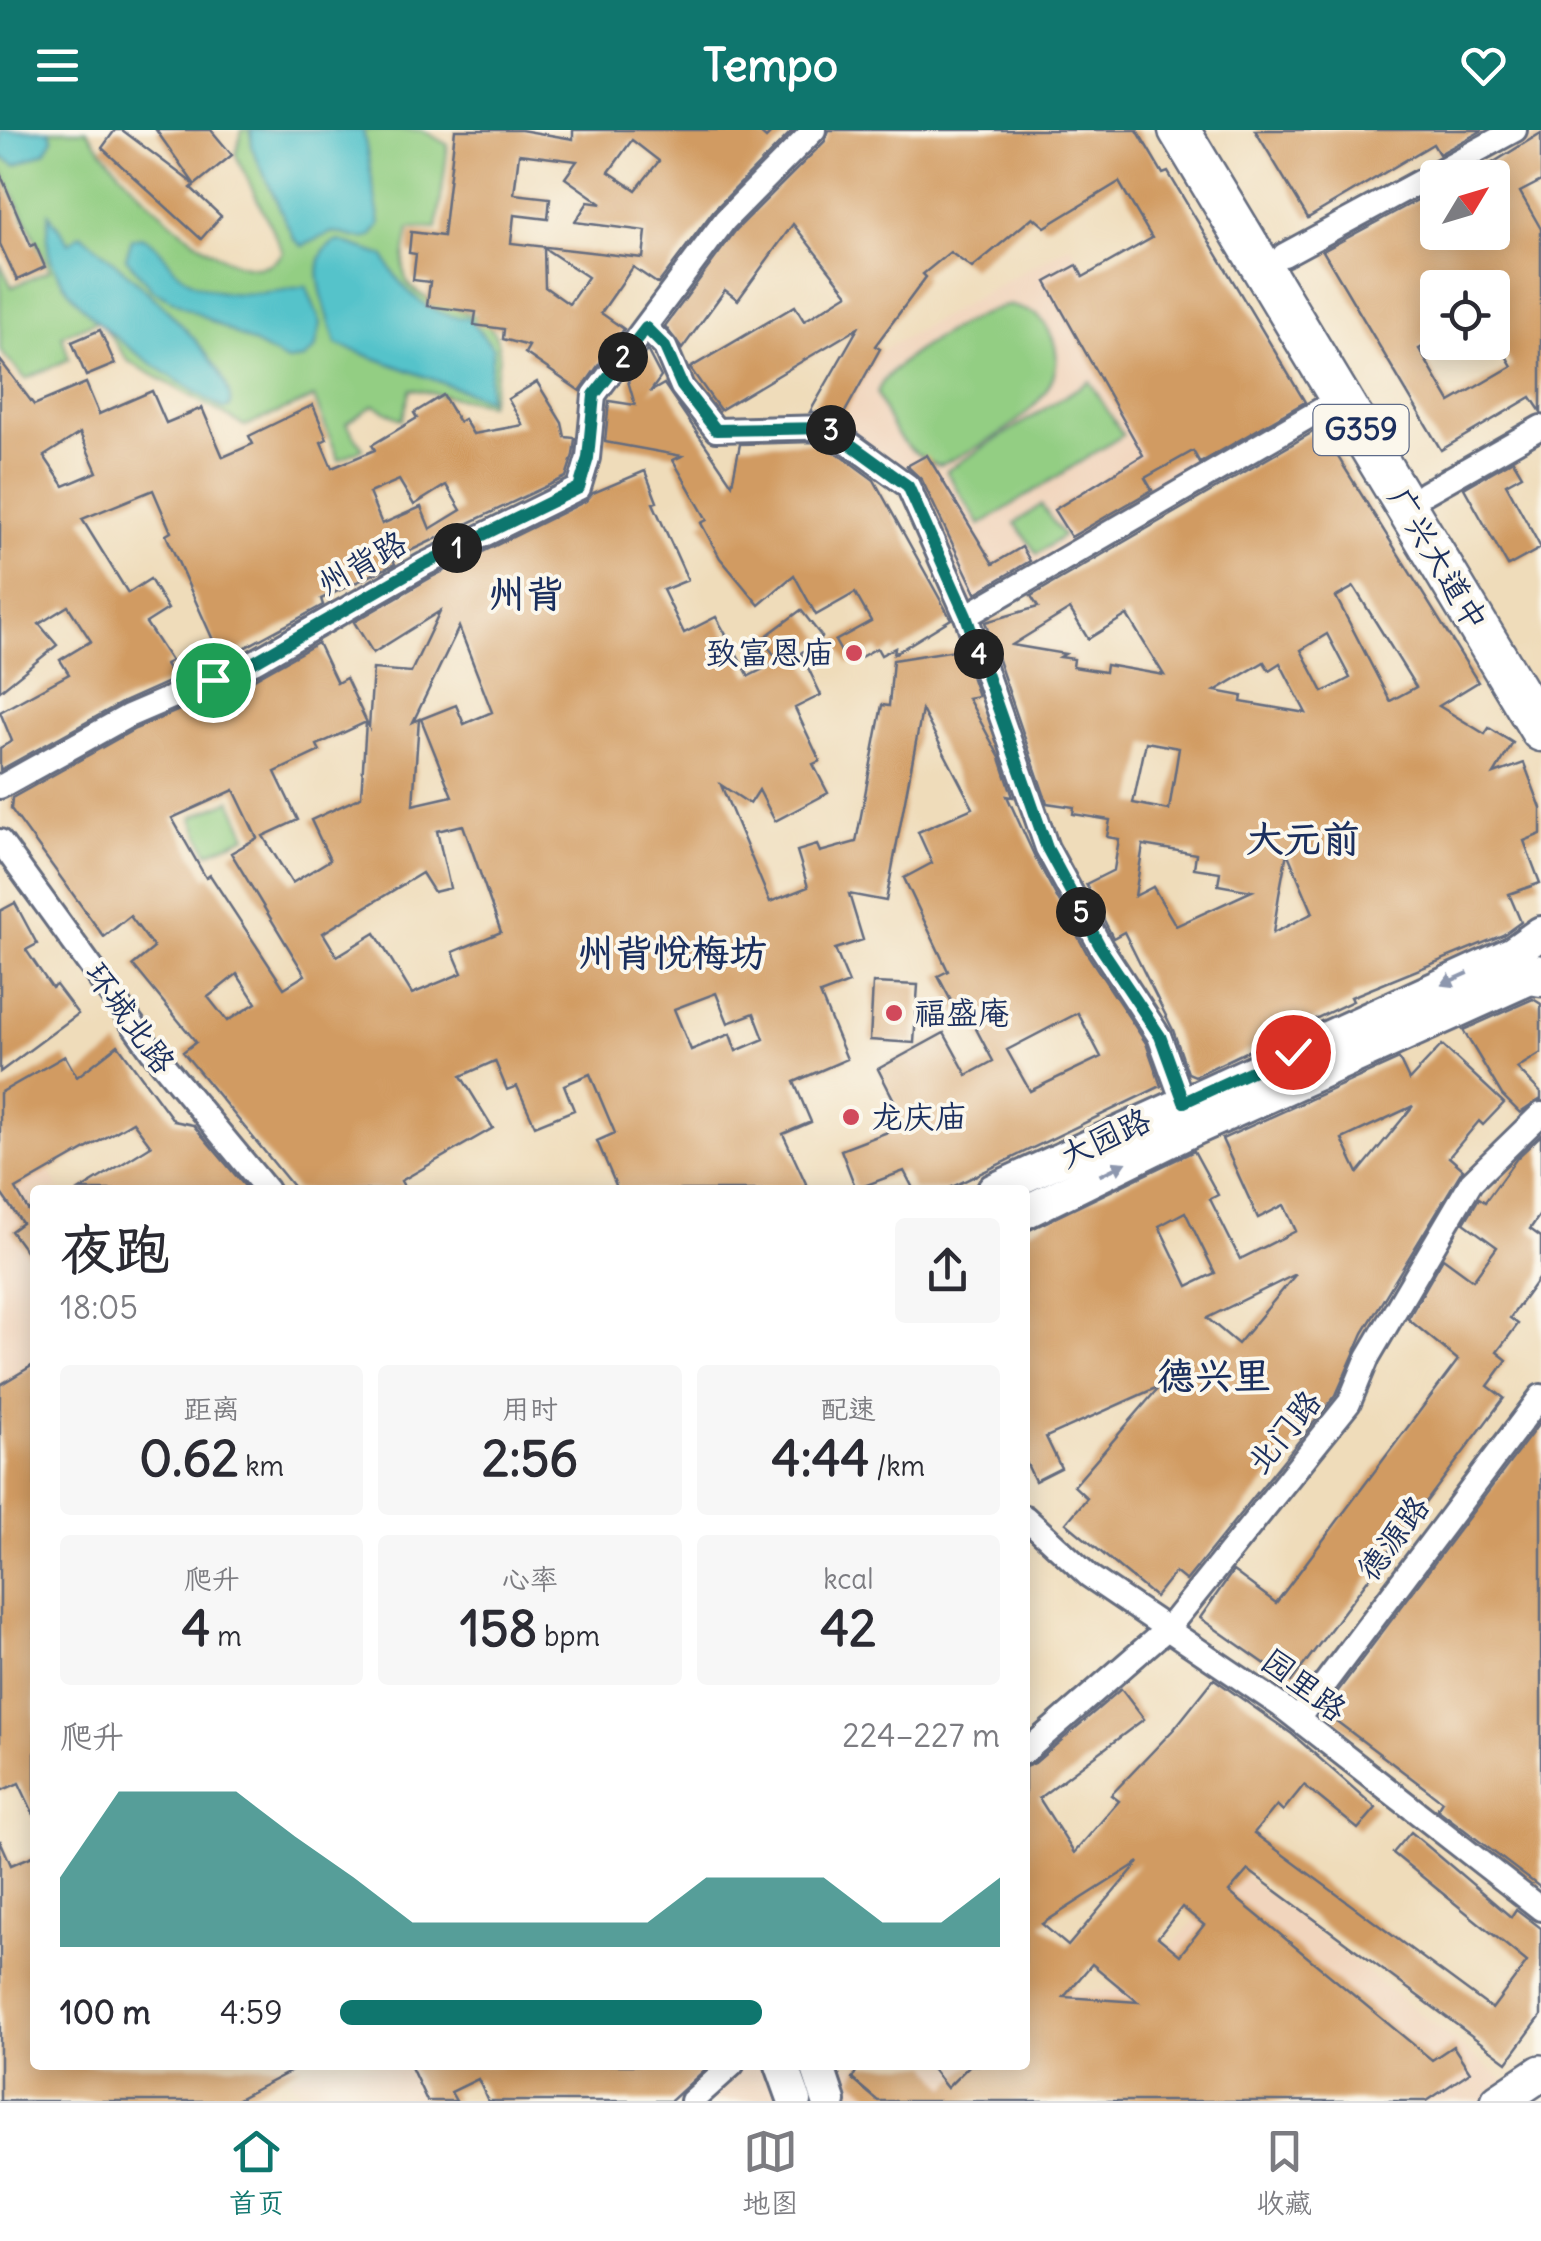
<!DOCTYPE html>
<html lang="zh">
<head>
<meta charset="utf-8">
<style>
  body { margin:0; font-family:Delius,"LXGW WenKai TC",sans-serif; background:#f7f7f7; color:#2b2b33; height:100vh; display:flex; flex-direction:column; font-size:38px; white-space:nowrap }
  * { box-sizing:border-box; margin:0 }
  p { font-size:32px; color:#7c7c81 }
  .icon { flex:none; width:55px; height:55px; fill:none; stroke:currentColor; stroke-width:2; stroke-linecap:round; stroke-linejoin:round }
  .map { position:relative; flex:1; overflow:hidden }
  .sheet { position:absolute; left:30px; top:1055px; width:1000px; height:885px; display:flex; flex-direction:column; background:#fff; border-radius:10px; box-shadow:0 5px 25px #0003 }
  .sheet>* { flex:none }
  .needle { width:65px; rotate:52deg }
  .fabs { position:absolute; left:1420px; top:30px; display:grid; gap:20px }
  .fabs a { display:grid; place-items:center; width:90px; height:90px; border-radius:10px; background:#fff; box-shadow:0 5px 25px #0003; font-size:50px }
  .pin { position:absolute; display:grid; place-items:center; width:85px; height:85px; color:#fff; margin:-42px; border:5px solid #fff; border-radius:50%; box-shadow:0 2px 10px #0007 }
  .km { position:absolute; width:50px; height:50px; margin:-25px; border-radius:50%; background:#222; color:#fff; font-size:28px; line-height:50px; text-align:center }
  .round { display:grid; place-items:center; flex:none; width:105px; height:105px; border-radius:10px; background:#f7f7f7 }
  .summary { display:flex; align-items:center; justify-content:space-between; height:170px; padding:0 30px }
  h1 { font-size:55px; font-weight:700; line-height:75px }
  .figures { display:grid; grid-template-columns:repeat(3,1fr); gap:15px; height:170px; padding:10px 30px }
  .figures div { display:grid; align-content:center; border-radius:10px; background:#f7f7f7; text-align:center }
  .figures b { font-size:50px; font-weight:700 }
  .figures small { font-size:28px; font-weight:400 }
  .figures p { font-size:28px }
  .chart { height:280px; padding:20px 30px }
  .chart p { display:flex; justify-content:space-between }
  .chart svg { width:100%; height:180px; margin-top:10px; fill:#0f766e; opacity:.7 }
  ul { padding:0 30px; list-style:none; font-size:32px }
  li { display:grid; grid-template-columns:160px 120px 1fr; align-items:center; height:75px }
  li i { height:25px; border-radius:12px; background:#0f766e }
  header { display:flex; justify-content:space-between; align-items:center; height:130px; padding:0 30px; background:#0f766e; color:#fff; font-size:45px; font-weight:700 }
  .tabs { display:flex; justify-content:space-around; align-items:center; height:140px; border-top:2px solid #e1e1e2; background:#fff; font-size:28px; color:#7c7c81 }
  .tabs a { display:grid; justify-items:center; gap:5px }
  .tabs .current { color:#0f766e }
  .map>svg:first-child { display:block }
  .built { fill:#f1d5bd }
  .green { fill:#93ce83; stroke:#577e70; stroke-width:2.5 }
  .water { fill:#55c3ca; stroke:#387994; stroke-width:2.5 }
  .building { fill:#d19b62; fill-rule:evenodd }
  .lines { fill:none; stroke-linecap:round; stroke-linejoin:round }
  .street-casing { stroke:#656c7e; stroke-width:28 }
  .secondary-casing { stroke:#656c7e; stroke-width:38 }
  .primary-casing { stroke:#656c7e; stroke-width:40 }
  .highway-casing { stroke:#656c7e; stroke-width:45 }
  .street { stroke:#fff; stroke-width:22 }
  .secondary { stroke:#fff; stroke-width:32 }
  .primary { stroke:#fff; stroke-width:35 }
  .highway { stroke:#fff; stroke-width:40 }
  .oneway { fill:#8d97ae }
  .route-casing { stroke:#fff; stroke-width:20 }
  .route { stroke:#0f766e; stroke-width:12 }
  .poi-dot { fill:#d1495b; stroke:#fbf7ec; stroke-width:4 }
  .labels { text-anchor:middle; stroke-width:8; stroke-linejoin:round; paint-order:stroke }
  .shield { fill:#fbf7ec; stroke:#5e6b89; stroke-width:2.5 }
  .shield-label { font-size:30px; font-weight:bold; fill:#1b2f5e }
  .street-label { font-size:32px; fill:#1b2f5e; stroke:#fbf7ec }
  .poi-label { font-size:32px; fill:#1b2f5e; stroke:#fbf7ec; text-anchor:start }
  .quarter-label { font-size:38px; font-weight:bold; fill:#1b2f5e; stroke:#fbf7ec }
</style>
</head>
<body>
<header><svg class="icon" aria-label="menu" viewBox="0 0 24 24"><path d="M4 6h16M4 12h16M4 18h16"/></svg>Tempo<svg class="icon" aria-label="heart" viewBox="0 0 24 24"><path d="M12 20l-8-8c-3-5 5-10 8-4 3-6 11-1 8 4z"/></svg></header>
<div class="map">
<svg width="1541" height="1971" viewBox="0 0 1541 1971">
  <rect width="100%" height="100%" fill="#fbf7ec"/>
  <filter id="ink" filterUnits="userSpaceOnUse"><feTurbulence type="fractalNoise" baseFrequency=".01" numOctaves="2"/><feDisplacementMap in="SourceGraphic" scale="20" xChannelSelector="R" yChannelSelector="G"/><feConvolveMatrix kernelMatrix="1 2 1 2 8 2 1 2 1" color-interpolation-filters="sRGB"/></filter>
  <filter id="wash" filterUnits="userSpaceOnUse"><feTurbulence type="fractalNoise" baseFrequency=".0048" numOctaves="4" result="noise"/><feDisplacementMap in="SourceGraphic" scale="40" xChannelSelector="R" yChannelSelector="G"/><feGaussianBlur stdDeviation="2.25" result="paint"/><feColorMatrix in="noise" values="0 0 0 0 0 0 0 0 0 0 0 0 0 0 0 0 0 1.4 0 .05"/><feComposite in="paint" operator="in"/></filter>
  <g filter="url(#wash)">
    <rect width="100%" height="100%" fill="#efdcba"/>
    <g class="built">
      <polygon points="1070,115 1201,349 966,486 908,356 838,306 865,230"/>
      <polygon points="0,957 60,1060 35,1060 35,1264 0,1286"/>
      <polygon points="1241,1743 1516,1960 1523,1971 567,1971 594,1935 1025,1935 1047,1863 1129,1859"/>
      <polygon points="313,1935 408,1935 425,1971 304,1971 290,1946"/>
    </g>
    <g class="green">
      <path d="M0,0H87C109,35 243,184 283,122L236,25L242,0H422L448,15L437,99H409C407,114 399,139 408,153C428,182 495,173 499,220C500,236 492,258 489,274L411,259L402,290L374,275L346,293L363,318L339,330L314,268L245,296L128,231L99,190L62,205L69,229L26,249L0,221V133L12,157L50,140L0,37Z"/>
      <path d="M1009,175L1037,184C1099,254 997,311 939,335C902,321 891,300 877,263C887,231 976,182 1009,175Z"/>
      <polygon points="1089,251 1123,305 980,395 946,341"/>
      <polygon points="1041,375 1063,406 1037,424 1015,393"/>
      <polygon points="231,670 247,706 208,723 192,687"/>
    </g>
    <g class="water">
      <polygon points="0,0 49,0 53,9 45,22 15,35 0,26"/>
      <polygon points="251,0 363,0 380,94 371,107 363,109 333,102 302,116 294,109 252,18"/>
      <path d="M49,84L69,113L81,104C117,134 237,232 230,277L224,279C173,249 64,184 49,123C46,112 49,96 49,84Z"/>
      <path d="M141,107C158,113 163,126 175,139C209,174 265,164 306,156L321,193L315,219L304,229L287,231L153,160L126,128L132,109Z"/>
      <path d="M339,111L384,126C399,159 430,188 468,188L493,218L487,269L336,214C330,184 298,124 339,111Z"/>
    </g>
    <g id="blocks">
      <g class="building">
        <polygon points="115,0 122,0 195,55 156,0 211,0 232,25 191,58 221,86 201,109 102,18"/>
        <path d="M455,0H521L573,9V0H757L766,8L774,0H793L714,80L658,154L633,137L601,183L624,199L580,261L525,223L529,216L503,209L504,199L474,195L476,182L427,176L430,152L413,150L416,124L409,123L411,102L443,106ZM632,10L659,31L636,60L609,42ZM519,24L577,31L565,48L602,74L588,72L575,92L646,101L643,128L511,113L514,85L548,89L550,68L514,64ZM544,118L588,147L569,174L545,157Z"/>
        <polygon points="829,0 1137,0 1163,44 1168,42 1305,272 1200,333 1193,321 1145,348 1152,360 1071,407 1054,380 1143,325 1046,152 1077,135 1083,147 1152,108 1119,52 1045,97 1033,87 972,138 950,122 923,144 926,147 875,216 880,219 841,289 828,282 810,282 858,198 720,280 690,238 795,176 804,191 848,164 793,94 738,170 725,160 682,219 665,196 736,100 825,11"/>
        <polygon points="1255,0 1483,0 1439,24 1433,14 1308,88"/>
        <path d="M1541,3V51L1520,62L1541,99V282L1531,267L1441,320L1323,121L1438,59V102H1492V48H1468ZM1438,158H1492V202L1512,236L1450,272L1419,219L1438,208Z"/>
        <polygon points="0,43 31,116 35,114 45,137 17,150 0,114"/>
        <polygon points="100,200 115,234 86,246 72,212"/>
        <polygon points="647,220 661,247 650,262 664,254 732,354 740,314 812,312 840,325 874,350 951,489 894,524 895,518 881,525 877,518 848,534 835,511 871,491 855,463 816,485 794,445 759,475 720,428 701,393 707,390 673,330 682,326 605,312 609,271 635,275 628,251"/>
        <path d="M0,230L34,275L86,253L99,284L152,261L166,293L202,278L223,327L253,314L249,306L313,275L327,309L321,312L332,338L375,320L372,315L417,288L414,283L443,265L459,292L464,289L473,304L523,295L508,269L537,252L562,293L565,307L575,308L573,325L566,347L393,429L395,434L321,469L323,475L222,530L166,405L171,402L153,360L82,389L128,463L150,449L168,479L146,493L171,531L165,534L175,549L121,573L0,640V618L12,611L0,582L69,544L60,530L91,511L68,476L39,494L57,515L0,561ZM80,303L97,342L64,356L44,326ZM399,350L414,375L446,355L461,380L430,399L421,377L382,394L369,363Z"/>
        <path d="M1320,298L1478,552L1439,576L1485,604L1489,598L1513,613L1494,644L1524,633L1541,678V704L1524,711L1540,753L1509,764L1521,792L1503,805L1351,867L1353,871L1195,946L1188,943L1173,900L1124,802L1113,808L1086,754L1114,740L1119,709L1107,707L1110,690L1073,684L1074,677L1047,673L985,492L1038,477L1031,466ZM1354,457L1416,557L1390,571L1336,467ZM1070,479L1088,509L1127,485L1164,545L1106,535L1105,542L1073,537L1074,529L1060,527L1065,524L1012,515ZM1327,504L1350,548L1323,562L1301,520ZM1264,532L1269,540L1280,533L1306,583L1241,572L1242,566L1215,561ZM1146,612L1179,618L1169,680L1133,673ZM1143,715L1196,724L1194,738L1220,742L1218,755L1252,761L1176,796L1153,757L1135,766ZM1287,722L1313,783L1273,803L1279,765Z"/>
        <polygon points="927,325 993,434 1022,417 1030,431 976,463 922,350 907,336"/>
        <polygon points="1513,330 1522,345 1506,354 1541,418 1508,436 1464,358"/>
        <path d="M645,341L657,372L653,373L688,450L663,460L684,503L716,487L749,546L779,531L762,509L801,480L822,507L801,523L821,565L795,578L820,631L813,634L828,663L775,691L759,660L750,674L721,655L770,772L808,757L797,721L817,715L820,722L856,712L882,575L889,576L893,530L962,519L978,566L968,568L1000,628L1013,667L1007,666L1034,725L1088,825L1146,913L1161,956L946,1060H914L904,1041L856,1059L841,1020L898,998L890,982L898,978L878,939L944,903L967,945L993,931L966,880L958,884L938,846L948,841L904,748L932,733L918,702L973,678L922,580L886,771L849,764L863,810L835,819L849,853L820,864L847,929L794,952L811,992L783,1004L809,1060H618L597,1011L615,1003L590,944L564,955L574,980L535,996L517,956L507,960L495,931L461,946L493,998L401,1051L406,1060H296L183,922L196,912L133,835L154,818L130,786L104,807L11,679L12,668L135,599L221,562L224,566L318,513L337,553L346,548L369,597L373,539L411,542L440,481L373,523L354,492L432,447L586,371L593,363ZM459,497L492,582L464,594L456,575L421,589L452,666L413,675L419,589L413,592ZM366,592L361,667L311,690L330,730L292,753L263,706L298,690L275,642L320,621L317,615ZM234,660L257,708L231,723L305,845L284,858L210,745L206,748L172,688ZM463,695L501,802L453,822L462,843L412,864L375,803L337,826L323,803L422,743L434,762L450,758L437,701ZM237,844L256,873L227,891L208,867ZM716,863L728,893L754,883L764,909L736,921L730,904L691,920L674,879ZM1078,883L1101,927L1030,961L1007,920Z"/>
        <polygon points="15,773 37,814 26,820 52,858 56,855 78,884 0,942 0,781"/>
        <polygon points="873,853 918,855 914,913 870,910"/>
        <polygon points="1533,869 1541,874 1541,923 1517,938 1541,963 1541,969 1520,983 1502,965 1463,900"/>
        <polygon points="118,915 174,991 193,995 248,1060 80,1060 151,1016 133,992 16,1059 28,1080 35,1076 35,1134 11,1101 22,1093 0,1062 0,963 65,926 77,947"/>
        <path d="M1442,915L1504,973L1483,995L1479,991L1449,1027L1463,1039L1363,1203L1336,1265L1186,1451L1175,1442L1155,1467L1066,1393L1087,1368L1074,1356L1160,1256L1046,1307L1061,1338L1035,1351L1025,1330V1102L1194,1021L1218,1065L1210,1069L1240,1129L1296,1101L1284,1075L1258,1088L1222,1009L1399,929L1409,950ZM1413,976L1358,1043L1342,1009ZM1185,1082L1215,1143L1188,1156L1159,1096ZM1296,1144L1238,1214L1207,1188Z"/>
        <polygon points="1541,1005 1541,1083 1530,1099 1541,1107 1541,1145 1510,1188 1518,1194 1497,1222 1507,1230 1488,1256 1504,1268 1291,1552 1200,1488 1233,1441 1276,1473 1458,1230 1408,1189 1443,1128 1473,1150 1497,1117 1464,1093 1479,1068 1485,1072 1517,1028"/>
        <polygon points="35,1234 35,1687 19,1653 0,1661 0,1255"/>
        <polygon points="1541,1291 1541,1758 1437,1679 1442,1671 1323,1581"/>
        <path d="M1214,1549L1292,1604L1376,1678L1358,1699L1304,1655L1283,1681L1277,1675L1254,1703L1492,1879L1527,1832L1393,1723L1411,1702L1511,1787L1516,1779L1541,1798V1886L1507,1932L1248,1740L1229,1762L1432,1930L1453,1916L1470,1942L1427,1971H878L852,1949L860,1935H929L947,1958L970,1935H1025V1637L1035,1633L1121,1559L1144,1589L1039,1668L1074,1723L1119,1671L1111,1665L1174,1599ZM1139,1732L1068,1816L1042,1794ZM1182,1777L1204,1795L1180,1825L1158,1807ZM1092,1834L1138,1872L1064,1867Z"/>
        <polygon points="0,1710 11,1735 35,1725 35,1935 303,1935 234,1971 0,1971"/>
        <polygon points="410,1935 710,1935 671,1971 488,1971 478,1949 451,1962 456,1971 427,1971"/>
      </g>
    </g>
  </g>
  <g filter="url(#ink)">
    <use href="#blocks" fill-opacity="0" stroke="#656c7e" stroke-width="2.5"/>
    <g class="lines">
      <defs>
        <g id="street">
          <polyline points="1284,125 1515,0"/>
          <polyline points="646,198 665,217 682,257 716,300 827,297 908,356 966,486 1341,268"/>
          <polyline points="1425,363 1541,297"/>
          <polyline points="966,486 1047,718 1101,817 1159,906 1183,972"/>
          <polyline points="0,657 128,586 254,532 425,434 579,358 588,328 594,265 725,90 814,0"/>
          <polyline points="0,711 152,921 267,1060"/>
          <polyline points="1025,1387 1089,1446 1281,1576 1541,1779"/>
          <polyline points="1298,1589 1541,1266"/>
          <polyline points="1025,1622 1169,1497 1349,1273 1368,1227 1471,1052 1541,984"/>
          <polyline points="692,1971 732,1935"/>
        </g>
        <g id="secondary">
          <polyline points="994,1060 1513,823 1541,803"/>
          <polyline points="1025,1082 1194,999 1541,843"/>
          <polyline points="782,1935 795,1971"/>
          <polyline points="817,1935 829,1971"/>
        </g>
        <polyline id="primary" points="1499,1971 1541,1943"/>
        <g id="highway">
          <polyline points="1179,0 1541,601"/>
          <polyline points="1536,845 1541,846"/>
        </g>
      </defs>
      <use href="#street" class="street-casing"/>
      <use href="#secondary" class="secondary-casing"/>
      <use href="#primary" class="primary-casing"/>
      <use href="#highway" class="highway-casing"/>
      <use href="#street" class="street"/>
      <use href="#secondary" class="secondary"/>
      <use href="#primary" class="primary"/>
      <use href="#highway" class="highway"/>
    </g>
    <defs><path id="oneway-solid" d="M-6-.8H1V-3.2L6.5 0L1 3.2V.8H-6Z" transform="scale(2.5)"/></defs>
    <g class="oneway">
      <use href="#oneway-solid" transform="translate(1455 849) rotate(156)"/>
      <use href="#oneway-solid" transform="translate(1113 1039) rotate(-26)"/>
    </g>
  </g>
  <g class="lines" filter="url(#ink)">
    <defs>
      <polyline id="route" points="213,550 254,532 424,434 579,358 588,328 594,265 646,198 665,217 682,256 716,300 828,298 908,356 966,486 1047,718 1101,818 1160,906 1184,972 1293,922"/>
    </defs>
    <use href="#route" class="route-casing"/>
    <use href="#route" class="route"/>
  </g>
  <g class="poi-dot">
    <circle cx="854" cy="523" r="10"/>
    <circle cx="894" cy="883" r="10"/>
    <circle cx="851" cy="987" r="10"/>
  </g>
  <g class="labels">
    <rect class="shield" x="1313.5" y="275" width="95" height="50" rx="8"/>
    <g class="shield-label">
      <text x="1361" y="310">G359</text>
    </g>
    <g class="street-label">
      <text transform="translate(1438 429) rotate(59)" y="11">广兴大道中</text>
      <text transform="translate(362 433) rotate(-29)" y="11">州背路</text>
      <text transform="translate(130 888) rotate(54)" y="11">环城北路</text>
      <text transform="translate(1105 1008) rotate(-25)" y="11">大园路</text>
      <text transform="translate(1284 1302) rotate(-51)" y="11">北门路</text>
      <text transform="translate(1393 1408) rotate(-53)" y="11">德源路</text>
      <text transform="translate(1304 1555) rotate(37)" y="11">园里路</text>
    </g>
    <g class="poi-label">
      <text x="834" y="534" text-anchor="end">致富恩庙</text>
      <text x="914" y="894">福盛庵</text>
      <text x="871" y="998">龙庆庙</text>
    </g>
    <g class="quarter-label">
      <text x="526" y="477">州背</text>
      <text x="1303" y="722">大元前</text>
      <text x="672" y="836">州背悦梅坊</text>
      <text x="1214" y="1259">德兴里</text>
    </g>
  </g>
</svg>
<div class="fabs">
<a><svg class="needle" viewBox="-14 -14 28 28"><path d="M0-13l5 13h-10z" fill="#e53935"/><path d="M0 13l5-13h-10z" fill="#7c7c81"/></svg></a>
<a><svg class="icon" aria-label="locate" viewBox="0 0 24 24"><circle cx="12" cy="12" r="6"/><path d="M12 2v4M12 18v4M2 12h4M18 12h4"/></svg></a>
</div>
<div class="pin" style="left:213px;top:550px;background:#1e9e55"><svg class="icon" aria-label="arrive" viewBox="0 0 24 24"><path d="M6 21V4h12l-3 4 3 4H6"/></svg></div>
<div class="pin" style="left:1293px;top:922px;background:#d93025"><svg class="icon" aria-label="check" viewBox="0 0 24 24"><path d="M5 12l5 5 9-10"/></svg></div>
<b class="km" style="left:457px;top:418px">1</b>
<b class="km" style="left:623px;top:227px">2</b>
<b class="km" style="left:831px;top:300px">3</b>
<b class="km" style="left:979px;top:524px">4</b>
<b class="km" style="left:1081px;top:782px">5</b>
<section class="sheet">
<div class="summary"><div><h1>夜跑</h1><p>18:05</p></div><a class="round"><svg class="icon" aria-label="share" viewBox="0 0 24 24"><path d="M12 15V3M7 8l5-5 5 5M5 13v7h14v-7"/></svg></a></div>
<div class="figures">
<div><p>距离</p><b>0.62<small> km</small></b></div>
<div><p>用时</p><b>2:56</b></div>
<div><p>配速</p><b>4:44<small> /km</small></b></div>
</div>
<div class="figures">
<div><p>爬升</p><b>4<small> m</small></b></div>
<div><p>心率</p><b>158<small> bpm</small></b></div>
<div><p>kcal</p><b>42</b></div>
</div>
<div class="chart"><p><span>爬升</span>224–227 m</p>
<svg viewBox="0 0 160 44" preserveAspectRatio="none"><path d="M0 44V27L10 6L20 6L30 6L40 17L50 27L60 38L70 38L80 38L90 38L100 38L110 27L120 27L130 27L140 38L150 38L160 27V44z"/></svg>
</div>
<ul>
<li><b>100 m</b>4:59<i style="width:64%"></i></li>
</ul>
</section>
</div>
<nav class="tabs">
<a class="current"><svg class="icon" aria-label="home" viewBox="0 0 24 24"><path d="M3 11l9-7 9 7M6 9v11h12V9"/></svg>首页</a>
<a><svg class="icon" aria-label="map" viewBox="0 0 24 24"><path d="M3 6l6-2 6 2 6-2v14l-6 2-6-2-6 2zM9 4v14M15 6v14"/></svg>地图</a>
<a><svg class="icon" aria-label="saved" viewBox="0 0 24 24"><path d="M7 4h10v16l-5-4-5 4z"/></svg>收藏</a>
</nav>
</body>
</html>
